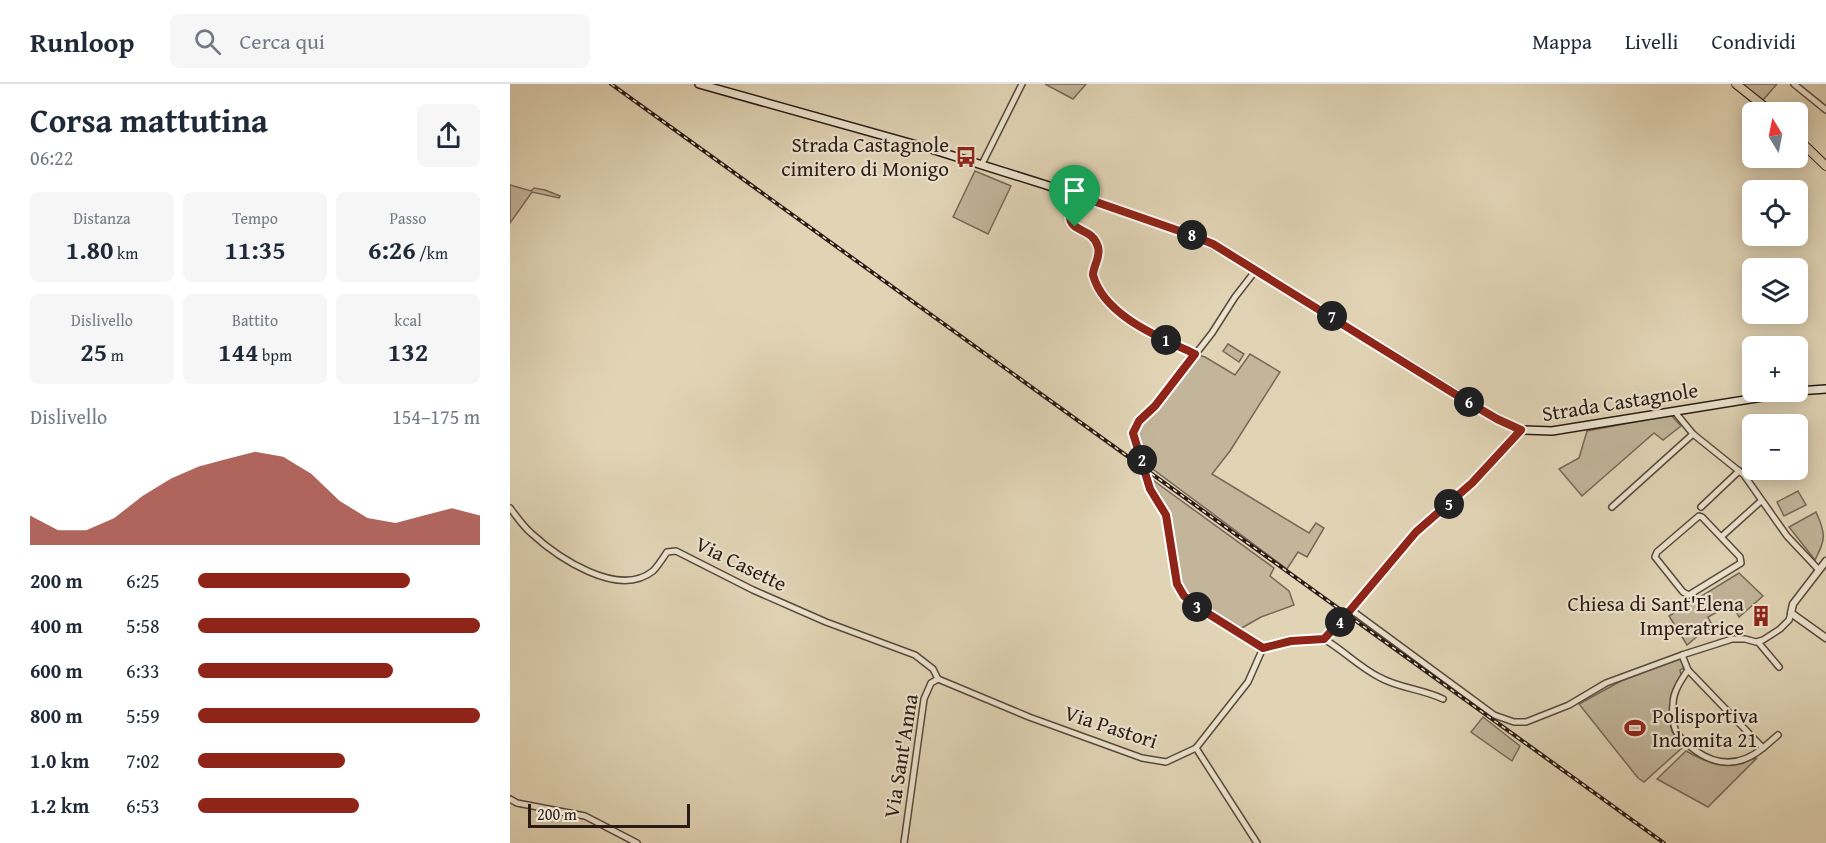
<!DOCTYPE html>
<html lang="it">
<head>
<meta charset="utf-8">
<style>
  body { margin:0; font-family:"Gentium Book Plus",serif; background:#f6f6f7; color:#1f2937; height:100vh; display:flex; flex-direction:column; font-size:22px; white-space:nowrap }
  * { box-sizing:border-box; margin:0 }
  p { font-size:20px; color:#747a83 }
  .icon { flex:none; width:33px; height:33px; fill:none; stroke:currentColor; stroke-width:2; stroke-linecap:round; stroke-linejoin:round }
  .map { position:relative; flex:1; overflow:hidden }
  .details { display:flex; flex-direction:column; background:#fff; width:510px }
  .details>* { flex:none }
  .needle { width:39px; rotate:350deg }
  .tools { position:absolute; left:1232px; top:18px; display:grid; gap:12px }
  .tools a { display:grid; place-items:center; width:66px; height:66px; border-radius:9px; background:#fff; box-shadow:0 3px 15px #0003; font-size:30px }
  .scale { position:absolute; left:18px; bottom:15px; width:162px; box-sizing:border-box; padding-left:6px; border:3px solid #2b1b15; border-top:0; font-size:16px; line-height:21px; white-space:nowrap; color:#2b1b15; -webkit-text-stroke:4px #ece3cf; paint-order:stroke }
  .pin { position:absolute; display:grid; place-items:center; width:51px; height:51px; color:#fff; margin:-62px -26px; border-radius:50% 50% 50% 0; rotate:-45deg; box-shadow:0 0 6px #0007 }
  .pin .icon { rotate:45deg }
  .km { position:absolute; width:30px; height:30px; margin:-15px; border-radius:50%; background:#222; color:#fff; font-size:16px; line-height:30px; text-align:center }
  .round { display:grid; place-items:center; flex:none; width:63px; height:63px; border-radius:9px; background:#f6f6f7 }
  .summary { display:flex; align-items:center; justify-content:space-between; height:102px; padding:0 30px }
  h1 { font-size:33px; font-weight:700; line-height:45px }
  .stats { display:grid; grid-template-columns:repeat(3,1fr); gap:9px; height:102px; padding:6px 30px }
  .stats div { display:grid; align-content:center; border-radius:9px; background:#f6f6f7; text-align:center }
  .stats b { font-size:26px; font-weight:700 }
  .stats small { font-size:16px; font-weight:400 }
  .stats p { font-size:16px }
  .chart { height:168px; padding:12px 30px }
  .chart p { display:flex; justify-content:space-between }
  .chart svg { width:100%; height:108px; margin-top:6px; fill:#8f2418; opacity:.7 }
  ul { padding:0 30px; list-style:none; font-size:20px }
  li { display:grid; grid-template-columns:96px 72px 1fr; align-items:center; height:45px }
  li i { height:15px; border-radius:8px; background:#8f2418 }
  header { display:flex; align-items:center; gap:36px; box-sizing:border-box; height:84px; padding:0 30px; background:#fff; border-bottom:2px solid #e0e1e3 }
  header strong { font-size:28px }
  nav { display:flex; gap:33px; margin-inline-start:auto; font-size:21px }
  .search { width:420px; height:54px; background:#f6f6f7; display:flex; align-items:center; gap:15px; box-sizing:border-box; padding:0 21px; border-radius:9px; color:#747a83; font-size:22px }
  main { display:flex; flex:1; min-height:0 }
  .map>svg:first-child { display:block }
  .green { fill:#c2b59a; stroke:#766858; stroke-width:1.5 }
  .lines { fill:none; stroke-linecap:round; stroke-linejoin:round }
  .minor-casing { stroke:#58493d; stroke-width:8 }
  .tertiary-casing { stroke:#58493d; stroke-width:9 }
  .secondary-casing { stroke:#2b1b15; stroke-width:10 }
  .primary-casing { stroke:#2b1b15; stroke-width:10 }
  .minor { stroke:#ece3cf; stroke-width:5 }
  .tertiary { stroke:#ece3cf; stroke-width:6 }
  .secondary { stroke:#ece3cf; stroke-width:7 }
  .primary { stroke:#e1d4b5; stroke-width:8 }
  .rail-casing { stroke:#2b1b15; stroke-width:4 }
  .rail { stroke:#ece3cf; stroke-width:1.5; stroke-dasharray:4.5; stroke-linecap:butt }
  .route-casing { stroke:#fff; stroke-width:12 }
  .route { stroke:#8f2418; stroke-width:8 }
  .labels { text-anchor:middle; stroke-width:4.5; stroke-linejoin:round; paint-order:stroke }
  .poi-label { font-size:21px; fill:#2b1b15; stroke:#ece3cf; text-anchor:end }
  .street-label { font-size:21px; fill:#2b1b15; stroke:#ece3cf }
</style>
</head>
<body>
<header>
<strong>Runloop</strong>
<div class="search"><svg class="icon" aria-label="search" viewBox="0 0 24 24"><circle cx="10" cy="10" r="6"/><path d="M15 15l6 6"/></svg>Cerca qui</div>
<nav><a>Mappa</a><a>Livelli</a><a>Condividi</a></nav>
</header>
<main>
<section class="details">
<div class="summary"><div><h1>Corsa mattutina</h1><p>06:22</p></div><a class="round"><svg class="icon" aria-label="share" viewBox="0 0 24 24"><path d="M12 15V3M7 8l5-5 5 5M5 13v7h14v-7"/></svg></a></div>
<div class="stats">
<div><p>Distanza</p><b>1.80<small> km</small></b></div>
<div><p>Tempo</p><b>11:35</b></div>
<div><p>Passo</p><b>6:26<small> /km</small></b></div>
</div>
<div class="stats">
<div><p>Dislivello</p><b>25<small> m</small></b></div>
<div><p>Battito</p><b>144<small> bpm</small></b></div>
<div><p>kcal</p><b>132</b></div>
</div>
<div class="chart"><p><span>Dislivello</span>154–175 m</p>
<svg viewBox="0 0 160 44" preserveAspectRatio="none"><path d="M0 44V32L10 38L20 38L30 33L40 24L50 17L60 12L70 9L80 6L90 8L100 15L110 26L120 33L130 35L140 32L150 29L160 32V44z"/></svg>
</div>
<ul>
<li><b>200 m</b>6:25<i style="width:75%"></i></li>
<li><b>400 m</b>5:58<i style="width:100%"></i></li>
<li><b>600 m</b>6:33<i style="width:69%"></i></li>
<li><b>800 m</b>5:59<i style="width:100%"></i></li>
<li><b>1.0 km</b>7:02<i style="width:52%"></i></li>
<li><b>1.2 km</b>6:53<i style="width:57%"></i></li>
</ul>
</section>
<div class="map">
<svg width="1316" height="759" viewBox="0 0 1316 759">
  <rect width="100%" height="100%" fill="#e1d4b5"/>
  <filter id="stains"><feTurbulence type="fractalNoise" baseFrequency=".00333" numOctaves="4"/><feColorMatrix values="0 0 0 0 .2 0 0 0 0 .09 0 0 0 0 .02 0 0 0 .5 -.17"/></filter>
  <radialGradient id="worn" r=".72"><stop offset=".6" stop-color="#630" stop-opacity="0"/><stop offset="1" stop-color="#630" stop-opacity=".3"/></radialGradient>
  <g class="green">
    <polygon points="535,0 576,0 563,15"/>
    <polygon points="1232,0 1267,0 1253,16"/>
    <polygon points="465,87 501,102 478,150 443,133"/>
    <polygon points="0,101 21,107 24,104 35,106 50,112 49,114 22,108 0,139"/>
    <polygon points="718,260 734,270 729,278 713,267"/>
    <polygon points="685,270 695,273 725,291 740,270 770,288 720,367 702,390 799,449 806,439 814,444 797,473 788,468 777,485 640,383 631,362 627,344"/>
    <polygon points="1161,331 1171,342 1153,356 1144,349 1072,412 1049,385 1069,374 1077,347"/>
    <path d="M640,394L764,484L760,492L779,507L784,521L751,533L730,545C716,536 686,522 677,508C663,488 667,458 661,435C658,421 647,407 640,394Z"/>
    <polygon points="1288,407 1296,421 1274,432 1267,418"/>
    <path d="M1306,428C1316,450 1316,455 1305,476L1279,443Z"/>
    <polygon points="1229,489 1253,512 1229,533 1222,520 1198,533 1203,543 1190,550 1177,561 1159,532"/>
    <path d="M1170,574L1175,583L1170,586L1171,591C1162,605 1156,630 1162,647C1164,652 1170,658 1173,663L1134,698L1128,694L1069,620L1111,597Z"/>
    <polygon points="973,633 1010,662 1002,677 961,648"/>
    <path d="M1176,667C1204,683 1216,684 1247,674L1198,723L1147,695Z"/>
  </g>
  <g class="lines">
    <defs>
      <g id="minor">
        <polyline points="1284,0 1316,26"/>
        <polyline points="472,80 512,0"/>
        <path d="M566,111C558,130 555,137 575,149C579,151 583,154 586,158C594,170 580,181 584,193C593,230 655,256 685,270"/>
        <polyline points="746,186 725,213 702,249 645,322 629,337 623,349 640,405 656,431 667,500 674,512 686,522 753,564"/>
        <polyline points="1165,328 1183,350 1234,391 1277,452 1309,486"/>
        <polyline points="1102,423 1183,350"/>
        <polyline points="1191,423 1229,387"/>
        <path d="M0,424C7,433 13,442 21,449C47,473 108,515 143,487C148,482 153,474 157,468L166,467L243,506L316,538L405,571L423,585L428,595"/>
        <polyline points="1211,453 1230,473 1231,479 1179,511 1173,508 1145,473 1147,468 1189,432 1192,433 1211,453 1251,417"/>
        <polyline points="840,525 984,631 1004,638 1016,638 1059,621 1096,599 1172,571 1222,555 1235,555 1246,558 1253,556 1270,545 1279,536 1281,529"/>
        <path d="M814,555C833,566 849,583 869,593C888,604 912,605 933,615"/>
        <polyline points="1248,558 1269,583"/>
        <polyline points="753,564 781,557 814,555 837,530 906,448 962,400 1011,346"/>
        <polyline points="1172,571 1178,586 1253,664 1268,651"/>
        <path d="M1178,586C1171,596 1163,608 1163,620C1162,627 1163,641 1166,647C1170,655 1179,662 1186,667C1209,683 1231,682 1253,664"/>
        <polyline points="428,595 519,633 632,674 656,678 686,664 738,598 753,564"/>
        <polyline points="686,664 747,759"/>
        <polyline points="0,715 7,719 75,732 127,759"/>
        <polyline points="394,759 414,615 421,599 428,595"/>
      </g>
      <polyline id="tertiary" points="1316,477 1283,520 1281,529 1316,554"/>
      <g id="secondary">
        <polyline points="189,0 421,65 536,101 692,155 731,177 987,335 1011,346 1042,347 1284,308"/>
        <polyline points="1287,307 1316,305"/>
      </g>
      <g id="primary">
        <polyline points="1226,0 1261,28"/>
        <polyline points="1287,54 1316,82"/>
      </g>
    </defs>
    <use href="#minor" class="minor-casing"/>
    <use href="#tertiary" class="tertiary-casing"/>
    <use href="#secondary" class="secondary-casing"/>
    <use href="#primary" class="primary-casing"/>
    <use href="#minor" class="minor"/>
    <use href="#tertiary" class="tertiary"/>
    <use href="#secondary" class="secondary"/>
    <use href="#primary" class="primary"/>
    <defs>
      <polyline id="rail" points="101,0 1154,759"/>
    </defs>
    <use href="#rail" class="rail-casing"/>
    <use href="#rail" class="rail"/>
  </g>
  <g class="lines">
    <defs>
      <path id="route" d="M566,111L681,151L703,160L953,315L987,335L1011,346L962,399L906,448L837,530L814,555L781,557L753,564L686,522L674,512L667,500L656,431L640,405L623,349L629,337L645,322L685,270C651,254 594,232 583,191C583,182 591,173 588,163C581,137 546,155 566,111Z"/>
    </defs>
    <use href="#route" class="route-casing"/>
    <use href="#route" class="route"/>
  </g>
  <defs>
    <symbol id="bus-bare" viewBox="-9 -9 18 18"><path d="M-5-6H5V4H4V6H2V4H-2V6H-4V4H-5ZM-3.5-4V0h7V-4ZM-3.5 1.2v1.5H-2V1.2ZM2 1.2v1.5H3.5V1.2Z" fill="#8f2418" stroke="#ece3cf" stroke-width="2.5" paint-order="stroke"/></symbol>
    <symbol id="building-bare" viewBox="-9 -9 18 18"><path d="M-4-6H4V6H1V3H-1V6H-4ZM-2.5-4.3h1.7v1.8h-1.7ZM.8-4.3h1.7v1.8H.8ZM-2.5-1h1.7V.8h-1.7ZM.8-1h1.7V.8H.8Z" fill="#8f2418" stroke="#ece3cf" stroke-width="2.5" paint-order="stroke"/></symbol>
    <symbol id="stadium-bare" viewBox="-9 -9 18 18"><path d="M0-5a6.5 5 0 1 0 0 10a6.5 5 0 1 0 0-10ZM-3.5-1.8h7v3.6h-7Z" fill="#8f2418" stroke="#ece3cf" stroke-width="2.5" paint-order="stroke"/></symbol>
  </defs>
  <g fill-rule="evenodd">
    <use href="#bus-bare" x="441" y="58" width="30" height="30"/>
    <use href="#building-bare" x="1236" y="517" width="30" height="30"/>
    <use href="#stadium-bare" x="1110" y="629" width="30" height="30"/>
  </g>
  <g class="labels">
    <g class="poi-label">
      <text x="439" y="68">Strada Castagnole<tspan x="439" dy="24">cimitero di Monigo</tspan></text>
      <text x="1234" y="527">Chiesa di Sant'Elena<tspan x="1234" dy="24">Imperatrice</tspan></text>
      <text x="1142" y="639" text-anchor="start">Polisportiva<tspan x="1142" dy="24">Indomita 21</tspan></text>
    </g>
    <g class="street-label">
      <text transform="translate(1110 318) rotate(-9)" y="7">Strada Castagnole</text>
      <text transform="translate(231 480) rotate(26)" y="7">Via Casette</text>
      <text transform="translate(601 643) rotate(18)" y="7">Via Pastori</text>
      <text transform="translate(391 672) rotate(-81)" y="7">Via Sant'Anna</text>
    </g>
  </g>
  <rect width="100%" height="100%" filter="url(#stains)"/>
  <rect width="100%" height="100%" fill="url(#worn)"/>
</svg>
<div class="tools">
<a><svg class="needle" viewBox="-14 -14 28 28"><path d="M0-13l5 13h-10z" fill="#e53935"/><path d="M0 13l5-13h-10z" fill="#747a83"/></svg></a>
<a><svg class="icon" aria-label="locate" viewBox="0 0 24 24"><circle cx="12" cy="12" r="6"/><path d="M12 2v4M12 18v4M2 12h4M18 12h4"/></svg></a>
<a><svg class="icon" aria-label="layers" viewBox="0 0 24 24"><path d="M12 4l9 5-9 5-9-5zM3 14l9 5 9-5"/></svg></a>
<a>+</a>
<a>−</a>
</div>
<div class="scale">200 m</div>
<div class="pin" style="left:565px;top:143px;background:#1e9e55"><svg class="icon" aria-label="arrive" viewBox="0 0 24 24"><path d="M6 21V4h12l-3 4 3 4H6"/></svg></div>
<b class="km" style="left:656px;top:256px">1</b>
<b class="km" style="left:632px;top:376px">2</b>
<b class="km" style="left:687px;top:523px">3</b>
<b class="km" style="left:830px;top:538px">4</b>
<b class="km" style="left:939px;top:420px">5</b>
<b class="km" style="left:959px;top:318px">6</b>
<b class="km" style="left:822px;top:232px">7</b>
<b class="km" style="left:682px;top:151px">8</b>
</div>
</main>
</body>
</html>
